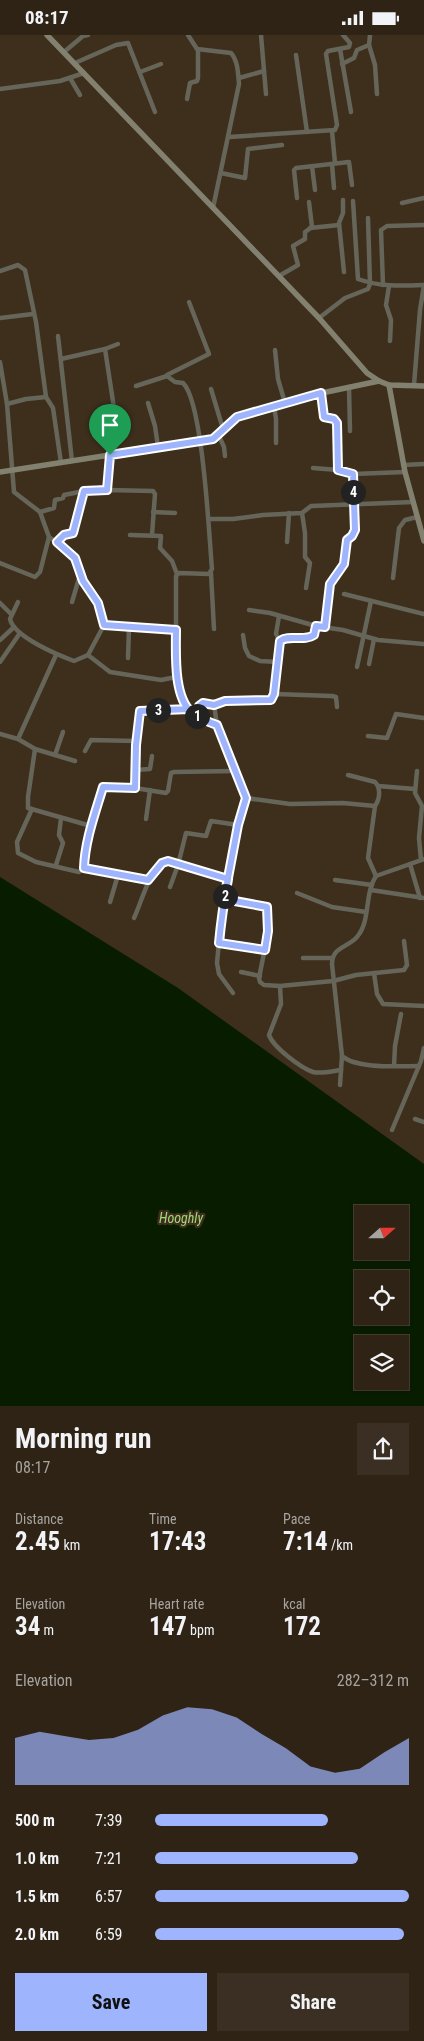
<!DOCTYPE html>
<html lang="en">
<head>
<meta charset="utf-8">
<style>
  body { margin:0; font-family:"Roboto Condensed",sans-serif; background:#3a2f22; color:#f1f3f6; height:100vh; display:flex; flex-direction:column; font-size:19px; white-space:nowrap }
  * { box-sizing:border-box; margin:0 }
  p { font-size:16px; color:#a7a4a0 }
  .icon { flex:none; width:28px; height:28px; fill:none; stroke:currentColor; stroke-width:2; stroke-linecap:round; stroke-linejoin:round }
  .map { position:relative; height:1371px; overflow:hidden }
  .drawer { display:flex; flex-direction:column; background:#2e2315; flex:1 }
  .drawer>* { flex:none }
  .needle { width:32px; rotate:69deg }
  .controls { position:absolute; left:354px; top:1170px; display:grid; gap:10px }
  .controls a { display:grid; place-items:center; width:55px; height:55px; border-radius:0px; background:#2e2315; box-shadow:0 1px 4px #0004,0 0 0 1px #494034; font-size:25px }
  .pin { position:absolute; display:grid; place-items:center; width:42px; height:42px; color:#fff; margin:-51px -21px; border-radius:50% 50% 50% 0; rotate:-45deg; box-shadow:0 0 5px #0007 }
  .pin .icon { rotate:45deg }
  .km { position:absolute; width:25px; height:25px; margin:-12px; border-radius:50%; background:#222; color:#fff; font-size:14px; line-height:25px; text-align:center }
  .round { display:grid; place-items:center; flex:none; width:52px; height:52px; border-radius:0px; background:#3a2f22 }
  .headline { display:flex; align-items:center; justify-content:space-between; height:85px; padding:0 15px }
  h1 { font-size:28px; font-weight:700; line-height:38px }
  .stats { display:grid; grid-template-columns:repeat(3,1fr); gap:8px; height:85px; padding:5px 15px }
  .stats div { display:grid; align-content:center }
  .stats b { font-size:25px; font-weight:700 }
  .stats small { font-size:14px; font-weight:400 }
  .stats p { font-size:14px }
  .chart { height:140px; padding:10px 15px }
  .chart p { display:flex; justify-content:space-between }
  .chart svg { width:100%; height:90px; margin-top:5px; fill:#9eb4fd; opacity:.7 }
  .primary-button { display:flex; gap:10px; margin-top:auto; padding:10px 15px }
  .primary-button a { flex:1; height:58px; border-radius:0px; background:#9eb4fd; color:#111; font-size:20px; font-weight:700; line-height:58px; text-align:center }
  .primary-button a+a { background:#3a2f22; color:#f1f3f6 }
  ul { padding:0 15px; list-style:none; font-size:16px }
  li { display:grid; grid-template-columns:80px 60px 1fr; align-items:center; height:38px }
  li i { height:12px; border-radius:6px; background:#9eb4fd }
  .status { display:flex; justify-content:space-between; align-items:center; height:35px; padding:0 25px; background:#2e2315; direction:ltr }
  .status svg { height:14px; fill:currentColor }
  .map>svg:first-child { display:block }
  .water { fill:#081c00; fill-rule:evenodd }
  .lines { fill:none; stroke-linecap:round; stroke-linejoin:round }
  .street { stroke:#66655a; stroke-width:4.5 }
  .secondary { stroke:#82816f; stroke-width:5.5 }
  .route-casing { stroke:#fff; stroke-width:10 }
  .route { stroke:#9eb4fd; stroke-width:6 }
  .labels { text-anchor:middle; stroke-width:4.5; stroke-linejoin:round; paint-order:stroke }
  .water-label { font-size:14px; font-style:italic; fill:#a0d97b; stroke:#3e2f1c }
</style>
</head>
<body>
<div class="status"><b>08:17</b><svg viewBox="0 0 49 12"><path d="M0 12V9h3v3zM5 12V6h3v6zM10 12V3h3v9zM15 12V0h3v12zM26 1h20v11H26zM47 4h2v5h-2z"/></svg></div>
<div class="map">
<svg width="424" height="1371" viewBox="0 0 424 1371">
  <rect width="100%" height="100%" fill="#3e2f1c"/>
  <path class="water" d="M0,842L178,953L424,1129V1371H0ZM362,1179H400V1216H362ZM362,1244H400V1281H362ZM362,1309H400V1346H362Z"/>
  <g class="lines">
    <g class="street">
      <path d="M188,0L197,14L231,18C238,26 238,38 239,49L213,173"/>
      <polyline points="261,0 266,59"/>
      <polyline points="370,0 369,10 375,30 377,59"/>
      <polyline points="340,14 351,77"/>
      <polyline points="64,17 83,1 88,0"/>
      <polyline points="296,20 307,97"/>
      <polyline points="75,28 116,10 128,8 155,77"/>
      <polyline points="342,29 354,23 357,15 369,10"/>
      <polyline points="140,37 161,29"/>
      <polyline points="70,43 80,60"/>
      <polyline points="239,43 264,36"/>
      <polyline points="0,54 60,46 84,38"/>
      <polyline points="187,64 190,48 197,46 198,43 198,14"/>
      <polyline points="332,96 335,128"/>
      <polyline points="229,102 335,95 337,90 326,19 328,16 349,12 350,8 343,0"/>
      <polyline points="332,129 334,153"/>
      <polyline points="312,131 315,155"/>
      <polyline points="221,138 245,143 248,114 282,110"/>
      <polyline points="297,163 294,135 296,133 349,127 352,150"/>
      <polyline points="343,165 343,178 339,188 344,237"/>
      <path d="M353,166L358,244C380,252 401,251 424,250"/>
      <polyline points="402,168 424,163"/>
      <polyline points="310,193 339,190"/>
      <polyline points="0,236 18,230 25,235 36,287 46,362 53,373 61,428"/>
      <polyline points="279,241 298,230 293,211 305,204 305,197 312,192 309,167"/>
      <polyline points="383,250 381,195 387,191 424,190"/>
      <polyline points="389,251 386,270 391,285 390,306"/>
      <polyline points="0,283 33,279"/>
      <polyline points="319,283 345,263 368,254 370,249 368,183"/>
      <polyline points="58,301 72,426"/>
      <polyline points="105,314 114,373"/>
      <polyline points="275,315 278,344 285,368"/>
      <polyline points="61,324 105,314 118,309"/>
      <polyline points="0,327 7,369 14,457 40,477 49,502 40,537 35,542 0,528"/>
      <polyline points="167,340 209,319 189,267"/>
      <polyline points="414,350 420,275 424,250"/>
      <path d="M136,351L167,341L175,347L183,348C203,367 209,501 212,534L209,539L179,538L176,541V642L189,674L208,687L217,690L246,763L238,790L211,786L206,801L186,798L178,830L170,852"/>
      <polyline points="349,352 350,396"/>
      <polyline points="211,354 223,394"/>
      <polyline points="321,358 324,382 334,384 337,388 338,435"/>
      <polyline points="148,368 155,391 158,412"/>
      <polyline points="7,369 26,364 46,362"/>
      <polyline points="274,371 276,384 276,408"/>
      <polyline points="218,399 224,412 225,421"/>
      <polyline points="403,430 424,429"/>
      <polyline points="313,433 338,435 353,439 405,437"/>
      <polyline points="107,455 110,420"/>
      <polyline points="40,477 54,473 55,465 63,463 64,460 84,456 107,455 153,456 155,459 152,500"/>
      <polyline points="153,477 175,478"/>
      <polyline points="302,478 305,498 305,522 310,528 306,553"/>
      <polyline points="208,484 233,484 263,480 302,478 311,471 413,467"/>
      <polyline points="130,500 161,501 160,513 172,526 177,539"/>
      <polyline points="57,507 64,500 73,498 84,456"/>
      <polyline points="287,507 289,478"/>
      <polyline points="211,538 214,594"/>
      <polyline points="393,543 399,493 405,485 417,482"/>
      <polyline points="344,559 424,579"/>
      <path d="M18,567L10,584C14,602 58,620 74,626L88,620L104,590L98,568L83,545L75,523L70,517L49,502"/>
      <polyline points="72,567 80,540"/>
      <polyline points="0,568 11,579"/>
      <polyline points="249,575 270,578 316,591 343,595 378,605 424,609"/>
      <polyline points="279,581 276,599 280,606"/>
      <polyline points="104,590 177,595"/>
      <polyline points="325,592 330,549 344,529 347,505 352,501 355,495 353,439"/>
      <polyline points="243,600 245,613 249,621 260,626 278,627"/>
      <polyline points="0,605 14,592"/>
      <polyline points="88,620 110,637 161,645 176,642"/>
      <polyline points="128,623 129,592"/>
      <polyline points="0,627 20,598"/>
      <polyline points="369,629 374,604"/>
      <polyline points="357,632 371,566"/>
      <polyline points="275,659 332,661 336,662 337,672"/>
      <polyline points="196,680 200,669 214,670"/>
      <polyline points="217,690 214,670 225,666 271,665 274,662 280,606 284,603 312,602 316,591"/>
      <polyline points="0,699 18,704 35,714 75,726"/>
      <polyline points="368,701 387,703 396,679 424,683"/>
      <polyline points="18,704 56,620"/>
      <polyline points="35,714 28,762 28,773 91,791"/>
      <polyline points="85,716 91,705 136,706"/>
      <polyline points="55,720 63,697"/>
      <polyline points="135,735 150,734 152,721"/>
      <polyline points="417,736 415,758 422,771 419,803 421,825"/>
      <polyline points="378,751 415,754"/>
      <polyline points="135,753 136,710 140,676 189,674"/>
      <path d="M246,763L290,769L343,768L375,771C380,764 381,753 375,747L348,740"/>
      <polyline points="375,771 368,823 376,841"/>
      <polyline points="32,774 17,807 18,818 36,827 79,837 84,833"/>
      <polyline points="146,784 150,755"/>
      <polyline points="410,829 420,863"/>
      <polyline points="56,830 63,808 59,800 61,783"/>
      <polyline points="148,845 84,833 91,791 103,752 135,753 166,758 168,756 171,738 174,737 234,736"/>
      <polyline points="335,845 372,850"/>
      <polyline points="371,855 424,863"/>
      <polyline points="297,858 332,872 366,877"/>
      <polyline points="224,864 262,870 267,874 267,903 259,943 260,947 264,950 280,951 333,946 356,940 404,935 407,930 404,906"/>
      <polyline points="110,867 118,840"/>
      <path d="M134,883C143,864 147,840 164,827L228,844"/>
      <polyline points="219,908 265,915"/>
      <polyline points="303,923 332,923"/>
      <polyline points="241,937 260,941"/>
      <polyline points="374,938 377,959 383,969 424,971"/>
      <path d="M280,951L281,969L269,1000C273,1012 301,1033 313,1037C321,1039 333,1036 341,1035"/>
      <polyline points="233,958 219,939 217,928 221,885 238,790"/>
      <polyline points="394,1031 395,1011 401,979"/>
      <path d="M419,1031C399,1031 356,1034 342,1021L332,929C332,912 347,913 357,902C371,886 364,859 376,841L424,824"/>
      <polyline points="340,1050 342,1021"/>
      <polyline points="415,1084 424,1087"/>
      <polyline points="392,1095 421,1026 424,1013"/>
    </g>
    <g class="secondary">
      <polyline points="47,0 319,283 367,338 379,346 389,350 424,351"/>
      <polyline points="389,350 405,437 424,506"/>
      <polyline points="0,437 213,404 237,382 317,359 379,346"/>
    </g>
  </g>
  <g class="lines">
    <defs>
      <path id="route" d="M110,420L107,455L84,456L73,498L64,500L57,507L75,523L83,546L98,568L104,590L176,595C176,617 173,662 192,678C199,684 209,687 217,690L246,763L238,790L224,864L267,872L268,896L265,915L219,908C221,887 224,866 228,844L168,826L162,828L148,845L84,833C85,805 95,779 103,752L135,753L136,710L140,676L189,674L196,680L199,671L203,668L214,670L225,666L271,665L274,659L280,606C289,599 304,607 314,600L316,591L325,592L330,549L344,529L347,505L352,501L355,495L353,439L338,435L337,388L334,384L324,382L321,358L237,382L213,404L110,420"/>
    </defs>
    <use href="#route" class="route-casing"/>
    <use href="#route" class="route"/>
  </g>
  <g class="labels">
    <g class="water-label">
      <text x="181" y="1188">Hooghly</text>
    </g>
  </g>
</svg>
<div class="controls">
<a><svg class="needle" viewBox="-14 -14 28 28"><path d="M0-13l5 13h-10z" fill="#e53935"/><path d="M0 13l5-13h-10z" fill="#a7a4a0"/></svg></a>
<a><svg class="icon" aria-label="locate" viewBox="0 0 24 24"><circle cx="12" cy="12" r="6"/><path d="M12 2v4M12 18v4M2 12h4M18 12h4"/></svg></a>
<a><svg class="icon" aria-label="layers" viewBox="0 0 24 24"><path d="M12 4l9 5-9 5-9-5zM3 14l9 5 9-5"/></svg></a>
</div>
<div class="pin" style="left:110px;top:420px;background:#1e9e55"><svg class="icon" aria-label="arrive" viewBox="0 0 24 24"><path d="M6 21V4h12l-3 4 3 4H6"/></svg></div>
<b class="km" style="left:197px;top:681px">1</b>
<b class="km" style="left:225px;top:861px">2</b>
<b class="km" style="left:158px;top:675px">3</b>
<b class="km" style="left:353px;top:457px">4</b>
</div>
<section class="drawer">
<div class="headline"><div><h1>Morning run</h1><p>08:17</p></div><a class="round"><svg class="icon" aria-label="share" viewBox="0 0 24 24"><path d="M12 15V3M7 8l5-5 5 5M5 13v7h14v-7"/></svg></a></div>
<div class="stats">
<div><p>Distance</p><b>2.45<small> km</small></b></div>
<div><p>Time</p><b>17:43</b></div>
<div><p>Pace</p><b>7:14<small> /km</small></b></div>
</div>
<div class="stats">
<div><p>Elevation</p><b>34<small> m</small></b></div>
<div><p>Heart rate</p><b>147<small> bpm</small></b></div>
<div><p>kcal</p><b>172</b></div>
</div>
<div class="chart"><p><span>Elevation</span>282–312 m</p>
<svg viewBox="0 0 160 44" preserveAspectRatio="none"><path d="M0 44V21L10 18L20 20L30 22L40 21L50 17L60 10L70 6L80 7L90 11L100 19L110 26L120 35L130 38L140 36L150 28L160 21V44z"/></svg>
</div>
<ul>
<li><b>500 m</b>7:39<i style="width:68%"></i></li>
<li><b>1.0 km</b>7:21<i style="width:80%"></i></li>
<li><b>1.5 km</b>6:57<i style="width:100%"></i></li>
<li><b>2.0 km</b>6:59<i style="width:98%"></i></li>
</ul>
<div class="primary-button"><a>Save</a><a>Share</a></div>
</section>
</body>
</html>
